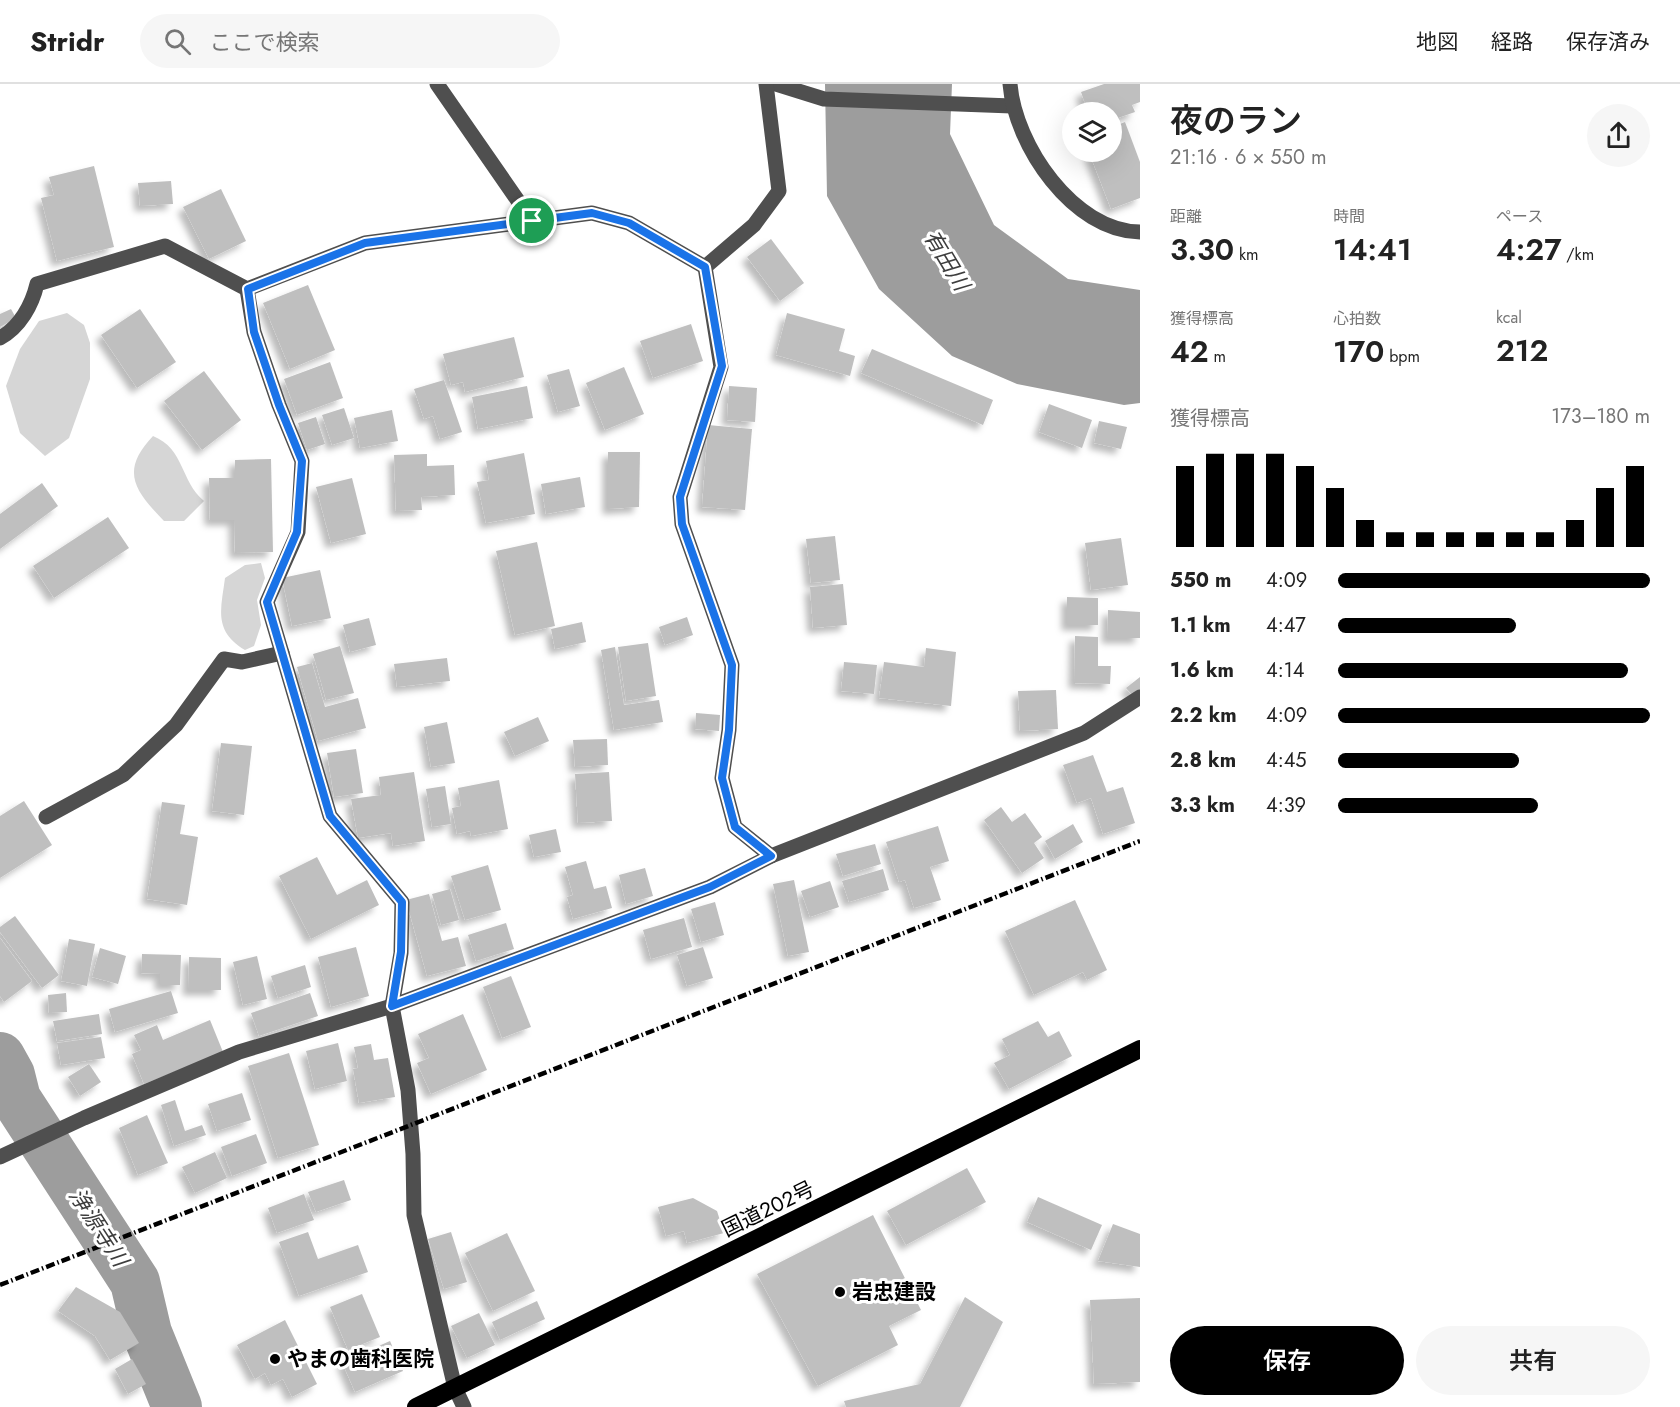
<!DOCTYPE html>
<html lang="ja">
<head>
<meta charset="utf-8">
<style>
  body { margin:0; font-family:Jost,"Noto Sans JP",sans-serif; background:#f6f6f6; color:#222; height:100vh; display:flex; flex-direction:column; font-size:22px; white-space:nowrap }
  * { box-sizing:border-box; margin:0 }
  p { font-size:20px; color:#767676 }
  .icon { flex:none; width:33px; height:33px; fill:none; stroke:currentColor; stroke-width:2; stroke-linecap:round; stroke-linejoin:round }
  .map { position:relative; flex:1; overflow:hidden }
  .drawer { display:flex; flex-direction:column; background:#fff; width:540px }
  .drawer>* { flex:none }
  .controls { position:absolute; left:1062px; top:18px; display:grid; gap:12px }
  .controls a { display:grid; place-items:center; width:60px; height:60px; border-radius:50%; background:#fff; box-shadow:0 6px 24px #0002; font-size:30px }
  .pin { position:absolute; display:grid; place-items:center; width:51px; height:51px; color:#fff; margin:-26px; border:3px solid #fff; border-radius:50%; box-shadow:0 2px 6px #0007 }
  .round { display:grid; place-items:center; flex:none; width:63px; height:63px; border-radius:32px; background:#f6f6f6 }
  .summary { display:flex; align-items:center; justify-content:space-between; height:102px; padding:0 30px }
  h1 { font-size:33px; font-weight:600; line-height:45px }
  .metrics { display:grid; grid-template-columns:repeat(3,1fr); gap:9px; height:102px; padding:6px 30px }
  .metrics div { display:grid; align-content:center }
  .metrics b { font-size:30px; font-weight:600 }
  .metrics small { font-size:16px; font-weight:400 }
  .metrics p { font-size:16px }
  .chart { height:168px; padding:12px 30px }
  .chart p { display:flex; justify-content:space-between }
  .chart svg { width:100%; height:108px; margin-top:6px; stroke:#000; stroke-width:6 }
  .button { display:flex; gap:12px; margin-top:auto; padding:12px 30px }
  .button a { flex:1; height:69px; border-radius:36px; background:#000; color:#fff; font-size:24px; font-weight:600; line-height:69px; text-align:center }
  .button a+a { background:#f6f6f6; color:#222 }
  ul { padding:0 30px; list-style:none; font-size:20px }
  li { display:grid; grid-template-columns:96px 72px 1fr; align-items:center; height:45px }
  li i { height:15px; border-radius:8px; background:#000 }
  header { display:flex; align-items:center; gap:36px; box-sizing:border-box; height:84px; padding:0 30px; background:#fff; border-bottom:2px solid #e0e0e0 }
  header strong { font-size:28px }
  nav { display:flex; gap:33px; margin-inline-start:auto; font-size:21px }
  .search { width:420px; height:54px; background:#f6f6f6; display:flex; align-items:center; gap:15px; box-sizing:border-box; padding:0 21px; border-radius:33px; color:#767676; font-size:22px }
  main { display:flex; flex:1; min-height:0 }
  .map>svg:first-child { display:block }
  .green { fill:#d6d6d6 }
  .water { fill:#9d9d9d }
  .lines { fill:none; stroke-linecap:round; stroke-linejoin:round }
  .river { stroke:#9d9d9d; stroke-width:50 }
  .building { fill:#bfbfbf; filter:url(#shadow) }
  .minor { stroke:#4f4f4f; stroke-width:15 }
  .highway { stroke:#000; stroke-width:18 }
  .rail { stroke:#000; stroke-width:4.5; stroke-dasharray:9 3 1.5 3; stroke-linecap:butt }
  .route-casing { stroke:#fff; stroke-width:12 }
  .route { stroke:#1a73e8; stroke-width:8 }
  .poi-dot { fill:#000; stroke:#fff; stroke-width:2 }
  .labels { text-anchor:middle; stroke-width:6; stroke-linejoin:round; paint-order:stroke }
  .street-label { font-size:21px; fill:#000; stroke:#fff }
  .poi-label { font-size:21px; font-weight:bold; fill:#000; stroke:#fff; text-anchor:start }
  .water-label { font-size:22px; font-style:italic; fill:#3e3e3e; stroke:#fff }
</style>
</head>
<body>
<header>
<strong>Stridr</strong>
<div class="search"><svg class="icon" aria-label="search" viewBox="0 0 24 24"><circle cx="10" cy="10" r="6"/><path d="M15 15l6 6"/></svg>ここで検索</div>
<nav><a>地図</a><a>経路</a><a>保存済み</a></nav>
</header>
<main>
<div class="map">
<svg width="1140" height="1323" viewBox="0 0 1140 1323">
  <defs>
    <filter id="shadow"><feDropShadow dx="-5.5" dy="5.5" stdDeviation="3" flood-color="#0004"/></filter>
  </defs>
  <rect width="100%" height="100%" fill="#fff"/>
  <g class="green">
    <polygon points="67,229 84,241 90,259 90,295 69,354 45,372 20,349 6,302 20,265 39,237"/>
    <path d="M153,352C185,365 180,397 204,417L184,437H164C134,406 120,387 153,352Z"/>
    <path d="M261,479L265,494L257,516L261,541L254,562L245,566C213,547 221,525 225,494L245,481Z"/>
  </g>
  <polygon class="water" points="825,0 952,0 950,50 994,141 1068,195 1140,206 1140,319 1124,321 1017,300 952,272 879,205 827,112"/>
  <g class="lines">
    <polyline class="river" points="0,973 10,991 16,1015 135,1198 147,1249 177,1323"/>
  </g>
  <g class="building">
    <polygon points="1104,0 1140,0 1140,18 1132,21 1135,28 1112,36 1112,28 1088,28 1081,8"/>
    <polygon points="1125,38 1140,78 1140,114 1111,125 1089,68 1112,68 1112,43"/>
    <polygon points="94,82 114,163 57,177 41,114 54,111 49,93"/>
    <polygon points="171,97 173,120 140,122 138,99"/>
    <polygon points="221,105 246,157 209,175 183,123"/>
    <polygon points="771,155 804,199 780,217 747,173"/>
    <polygon points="308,201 335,266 290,285 263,219"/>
    <polygon points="11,225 16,234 0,243 0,230"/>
    <polygon points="140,225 176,278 137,304 101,251"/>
    <polygon points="787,229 845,245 839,267 855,272 850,292 776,271"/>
    <polygon points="691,240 703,277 653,294 640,257"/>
    <polygon points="514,253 524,293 465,308 463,298 451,301 443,270"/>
    <polygon points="872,265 993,316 983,341 861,289"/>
    <polygon points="330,278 343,314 297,331 284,295"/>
    <polygon points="624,283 644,330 605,346 586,299"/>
    <polygon points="569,285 580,322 558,328 547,291"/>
    <polygon points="204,287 241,336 202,366 164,317"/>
    <polygon points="444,296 462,348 440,355 433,332 424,335 414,305"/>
    <polygon points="527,302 533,334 478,345 472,313"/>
    <polygon points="729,302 757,304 755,338 727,336"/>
    <polygon points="1049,320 1092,336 1082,364 1039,348"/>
    <polygon points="344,324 354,354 332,361 322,331"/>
    <polygon points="392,326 398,357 360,364 354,334"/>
    <polygon points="316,333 325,360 307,366 298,339"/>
    <polygon points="1099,337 1127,343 1121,365 1094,359"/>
    <polygon points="708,341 752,345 745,426 702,423"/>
    <polygon points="608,368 640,368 639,423 608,425"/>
    <polygon points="524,369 535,430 486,439 477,398 489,396 486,377"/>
    <polygon points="427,370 427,382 454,381 455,411 421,413 422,426 396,427 394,371"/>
    <polygon points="271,375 273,468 235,469 234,436 210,436 209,394 235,394 235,376"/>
    <polygon points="580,393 585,423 546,430 541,400"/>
    <polygon points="352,394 366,450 331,459 316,403"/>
    <polygon points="42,399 58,422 0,465 0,430"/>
    <polygon points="108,433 129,464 54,514 33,482"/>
    <polygon points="835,452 840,496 811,499 806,455"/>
    <polygon points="1121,454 1128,501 1091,506 1085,459"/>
    <polygon points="537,458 555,542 515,551 496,467"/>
    <polygon points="320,486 331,534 292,542 282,494"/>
    <polygon points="843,500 847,541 813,544 810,503"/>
    <polygon points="1067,513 1098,514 1098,541 1067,541"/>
    <polygon points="1108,526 1140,528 1140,554 1107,554"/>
    <polygon points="687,533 693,551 665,561 659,543"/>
    <polygon points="369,534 376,561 350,568 343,541"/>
    <polygon points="582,538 586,558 555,565 551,545"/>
    <polygon points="1075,552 1098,553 1098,582 1111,582 1110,600 1074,599"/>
    <polygon points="648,559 656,612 626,617 618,563"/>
    <polygon points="340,562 354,609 326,616 313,570"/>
    <polygon points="615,563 624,621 659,616 663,638 614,646 601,566"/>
    <polygon points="926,564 956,568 951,622 879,614 884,578 924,583"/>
    <polygon points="447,574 450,597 397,603 394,580"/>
    <polygon points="844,578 877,581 874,610 841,607"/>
    <polygon points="312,579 325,623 358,614 366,644 318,657 297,583"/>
    <polygon points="1140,593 1140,608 1134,613 1126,604"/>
    <polygon points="1056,606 1058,645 1020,647 1018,607"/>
    <polygon points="696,629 720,631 719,647 695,645"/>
    <polygon points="538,633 549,657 515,672 504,648"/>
    <polygon points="447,638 455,679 431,683 424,643"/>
    <polygon points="607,655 608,681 575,683 573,656"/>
    <polygon points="221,659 252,662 244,731 212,727"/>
    <polygon points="356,665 363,709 334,713 327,669"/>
    <polygon points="1093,671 1107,708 1123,703 1135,739 1103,750 1091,714 1077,719 1063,681"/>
    <polygon points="414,688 425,757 393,762 391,749 358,754 351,715 381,711 379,693"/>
    <polygon points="609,688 612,737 578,739 575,690"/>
    <polygon points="499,696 508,745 471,752 470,747 457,750 452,724 461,722 458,704"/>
    <polygon points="445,702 451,740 432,743 426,705"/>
    <polygon points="24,717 52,761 0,794 0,732"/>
    <polygon points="162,718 185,721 180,750 198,753 187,821 147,815"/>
    <polygon points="1001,723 1012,738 1025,729 1042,753 1034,759 1044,774 1022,789 984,736"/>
    <polygon points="1073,740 1083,758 1055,775 1045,757"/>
    <polygon points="938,742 949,777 930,783 941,816 914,824 905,796 899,798 886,758"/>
    <polygon points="556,745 561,768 534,773 529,751"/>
    <polygon points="875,760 881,780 843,792 836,770"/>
    <polygon points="317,773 337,811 367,796 379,821 311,855 279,792"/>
    <polygon points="586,777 594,805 606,802 612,824 573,835 567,813 573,811 565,783"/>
    <polygon points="488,781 501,826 465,836 451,792"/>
    <polygon points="645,784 653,812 626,820 619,791"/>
    <polygon points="883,785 889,806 849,818 842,797"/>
    <polygon points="794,796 809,868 788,872 773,800"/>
    <polygon points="830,797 839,823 810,833 801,807"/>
    <polygon points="450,805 459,836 441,841 432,810"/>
    <polygon points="429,810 442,857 458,853 466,882 427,892 406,816"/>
    <polygon points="1075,816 1107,886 1087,896 1083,888 1034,911 1005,847"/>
    <polygon points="715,818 724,851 701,858 691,825"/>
    <polygon points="15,832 59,891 42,904 0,848 0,843"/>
    <polygon points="684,834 692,863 651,875 643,846"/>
    <polygon points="506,839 514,865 476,877 468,851"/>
    <polygon points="0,854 32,897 4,918 0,912"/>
    <polygon points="69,855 95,860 87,902 61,897"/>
    <polygon points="356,863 369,912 331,923 318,873"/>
    <polygon points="703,863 713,894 687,902 677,871"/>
    <polygon points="100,864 126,872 118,900 92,893"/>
    <polygon points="142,870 181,871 180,901 160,901 160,890 141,889"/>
    <polygon points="257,872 267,915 243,921 233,878"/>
    <polygon points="189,873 221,874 221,906 188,906"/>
    <polygon points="305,881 311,903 278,914 271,892"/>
    <polygon points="511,892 531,943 502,954 483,903"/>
    <polygon points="171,907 178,929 115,948 109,925"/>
    <polygon points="66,909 67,928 49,929 48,911"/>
    <polygon points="310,909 318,932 259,952 251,929"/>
    <polygon points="99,930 102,950 57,957 53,937"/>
    <polygon points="463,930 487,986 431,1010 417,979 429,974 418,950"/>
    <polygon points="210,936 223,968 144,1000 132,970 141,966 134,951 157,941 163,956"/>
    <polygon points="1038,937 1048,953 1059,947 1072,972 1009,1005 994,979 1010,971 1002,955"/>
    <polygon points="101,953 105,974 61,981 57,959"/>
    <polygon points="338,959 347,997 315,1005 306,967"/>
    <polygon points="371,960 374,976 388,974 395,1013 359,1019 353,985 358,984 354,963"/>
    <polygon points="289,969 319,1061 278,1074 248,982"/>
    <polygon points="89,980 101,998 80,1012 68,993"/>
    <polygon points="242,1009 251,1036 217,1047 208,1020"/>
    <polygon points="175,1016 185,1047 202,1041 206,1051 174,1062 161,1021"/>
    <polygon points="147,1031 168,1079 138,1091 119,1044"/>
    <polygon points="256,1050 267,1079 232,1092 221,1063"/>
    <polygon points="215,1068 227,1094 195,1109 182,1083"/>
    <polygon points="967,1084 986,1118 906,1161 887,1127"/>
    <polygon points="344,1096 351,1116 316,1128 308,1108"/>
    <polygon points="304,1110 314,1136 277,1149 268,1124"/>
    <polygon points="1038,1113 1102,1141 1091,1166 1027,1138"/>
    <polygon points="693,1114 717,1127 724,1149 687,1159 684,1147 666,1152 658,1123"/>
    <polygon points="873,1131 921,1226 889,1242 898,1261 818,1302 757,1190"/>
    <polygon points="1113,1140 1140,1150 1140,1183 1098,1177"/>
    <polygon points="308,1148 318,1175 358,1161 368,1188 299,1212 279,1158"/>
    <polygon points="451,1148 467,1198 444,1205 428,1155"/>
    <polygon points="507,1149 535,1207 493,1227 465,1169"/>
    <polygon points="76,1203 120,1228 139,1259 110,1276 95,1252 58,1227"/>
    <polygon points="362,1210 380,1253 348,1266 330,1223"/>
    <polygon points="965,1213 1003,1238 960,1323 846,1323 844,1317 920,1300"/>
    <polygon points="1140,1214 1140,1298 1094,1300 1090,1216"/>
    <polygon points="537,1217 545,1235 500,1256 492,1238"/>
    <polygon points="479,1229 495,1261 467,1274 451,1242"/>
    <polygon points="285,1236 317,1300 292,1313 283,1295 271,1301 265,1289 255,1295 237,1261"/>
    <polygon points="390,1257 403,1287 355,1308 342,1278"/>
    <polygon points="132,1275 146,1300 128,1310 115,1285"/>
  </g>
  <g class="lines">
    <g class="minor">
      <polyline points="437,0 532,137"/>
      <polyline points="776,0 824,15 1012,22"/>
      <path d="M1010,0C1015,61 1073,147 1140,148"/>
      <polyline points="705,183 721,283 680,413 682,440 732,581 729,646 722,694 735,743 771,772"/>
      <polyline points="705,183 754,141 779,107 766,0"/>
      <polyline points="247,205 254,248 279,321 302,377 298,448 267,518 330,732 402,818 401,869 392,922 408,1006 413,1070 414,1131 455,1304 464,1323"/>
      <path d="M0,254C20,243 32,221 37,200L165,162L247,205L365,159L592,129L629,139L705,183"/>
      <polyline points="46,733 123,691 176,641 224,575 242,578 282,569"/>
      <polyline points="0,1073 84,1034 239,968 392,922 710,803 771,772 1084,649 1140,613"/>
    </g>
    <polyline class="highway" points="416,1323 1140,965"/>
    <polyline class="rail" points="0,1201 1140,757"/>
  </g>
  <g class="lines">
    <defs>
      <polygon id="route" points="592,129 629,139 705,183 722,282 680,413 682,440 732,581 729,646 722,694 735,743 771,772 710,803 392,922 401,868 402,818 330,732 267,518 297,448 302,377 279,321 254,248 248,205 365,159"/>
    </defs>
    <use href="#route" class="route-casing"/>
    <use href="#route" class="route"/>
  </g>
  <g class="poi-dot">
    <circle cx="840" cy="1208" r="6"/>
    <circle cx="275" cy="1275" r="6"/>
  </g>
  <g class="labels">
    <g class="street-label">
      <text transform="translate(768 1125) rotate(-26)" y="7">国道202号</text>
    </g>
    <g class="poi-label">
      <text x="852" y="1215">岩忠建設</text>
      <text x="287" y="1282">やまの歯科医院</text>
    </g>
    <g class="water-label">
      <text transform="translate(947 176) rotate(59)" y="8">有田川</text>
      <text transform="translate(99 1143) rotate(57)" y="8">浄源寺川</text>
    </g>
  </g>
</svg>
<div class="controls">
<a><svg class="icon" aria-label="layers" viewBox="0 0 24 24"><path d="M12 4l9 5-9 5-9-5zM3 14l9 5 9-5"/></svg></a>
</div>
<div class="pin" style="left:532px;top:137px;background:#1e9e55"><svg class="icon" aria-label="arrive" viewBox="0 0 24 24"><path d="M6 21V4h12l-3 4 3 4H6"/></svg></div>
</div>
<section class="drawer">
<div class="summary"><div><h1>夜のラン</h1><p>21:16 · 6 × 550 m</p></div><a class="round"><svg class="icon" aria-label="share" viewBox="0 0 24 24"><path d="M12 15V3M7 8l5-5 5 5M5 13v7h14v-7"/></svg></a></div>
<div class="metrics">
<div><p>距離</p><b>3.30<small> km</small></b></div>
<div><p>時間</p><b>14:41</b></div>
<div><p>ペース</p><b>4:27<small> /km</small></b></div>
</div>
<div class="metrics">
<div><p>獲得標高</p><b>42<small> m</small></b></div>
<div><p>心拍数</p><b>170<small> bpm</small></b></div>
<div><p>kcal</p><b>212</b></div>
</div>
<div class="chart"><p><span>獲得標高</span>173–180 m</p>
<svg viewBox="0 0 160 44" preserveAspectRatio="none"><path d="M5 44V11M15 44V6M25 44V6M35 44V6M45 44V11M55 44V20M65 44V33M75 44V38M85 44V38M95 44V38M105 44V38M115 44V38M125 44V38M135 44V33M145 44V20M155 44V11"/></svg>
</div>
<ul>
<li><b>550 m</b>4:09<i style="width:100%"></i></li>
<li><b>1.1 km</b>4:47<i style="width:57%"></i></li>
<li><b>1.6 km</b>4:14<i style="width:93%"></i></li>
<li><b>2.2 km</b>4:09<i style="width:100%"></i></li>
<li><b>2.8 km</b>4:45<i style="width:58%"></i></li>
<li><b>3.3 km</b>4:39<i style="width:64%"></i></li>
</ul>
<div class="button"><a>保存</a><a>共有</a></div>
</section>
</main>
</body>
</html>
